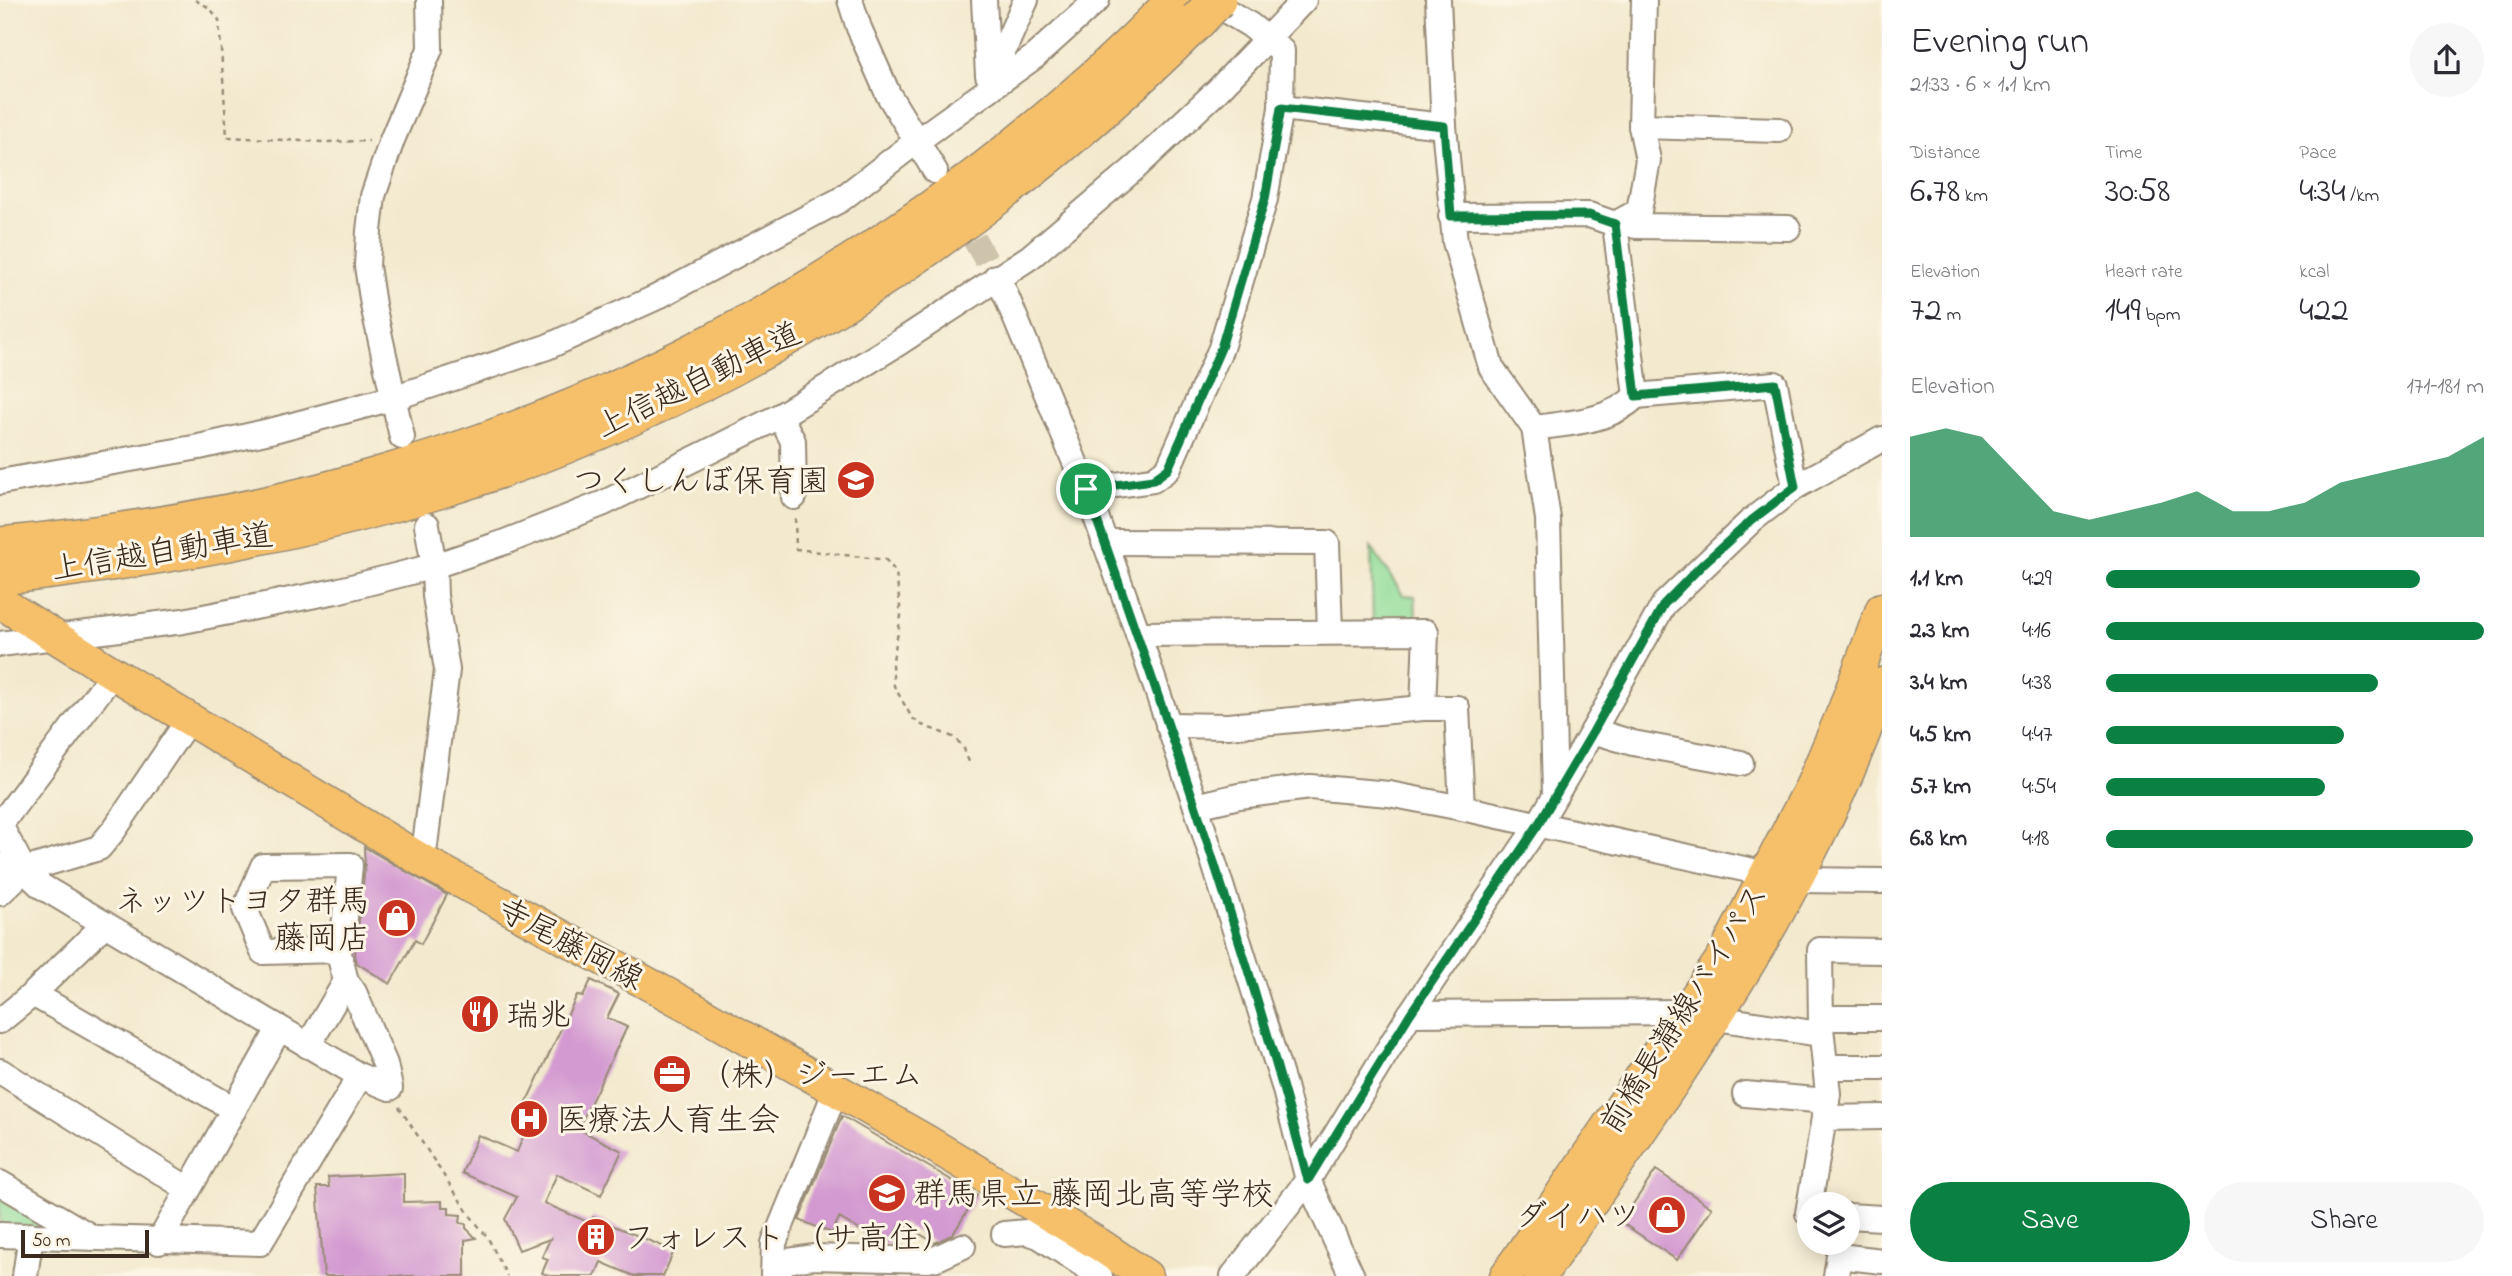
<!DOCTYPE html>
<html lang="en">
<head>
<meta charset="utf-8">
<style>
  body { margin:0; font-family:"Indie Flower","Klee One",sans-serif; background:#f7f7f7; color:#2b2b33; height:100vh; display:flex; flex-direction:column; font-size:26px; white-space:nowrap }
  * { box-sizing:border-box; margin:0 }
  p { font-size:23px; color:#7c7c81 }
  .icon { flex:none; width:38px; height:38px; fill:none; stroke:currentColor; stroke-width:2; stroke-linecap:round; stroke-linejoin:round }
  .map { position:relative; flex:1; overflow:hidden }
  .panel { display:flex; flex-direction:column; background:#fff; width:630px }
  .panel>* { flex:none }
  .buttons { position:absolute; left:1797px; top:1192px; display:grid; gap:14px }
  .buttons a { display:grid; place-items:center; width:63px; height:63px; border-radius:50%; background:#fff; box-shadow:0 4px 18px #0003; font-size:35px }
  .scale { position:absolute; left:21px; bottom:18px; width:128px; box-sizing:border-box; padding-left:7px; border:4px solid #3b2a1e; border-top:0; font-size:19px; line-height:24px; white-space:nowrap; color:#3b2a1e; -webkit-text-stroke:5px #fcf5e5; paint-order:stroke }
  .pin { position:absolute; display:grid; place-items:center; width:60px; height:60px; color:#fff; margin:-30px; border:4px solid #fff; border-radius:50%; box-shadow:0 2px 7px #0007 }
  .round { display:grid; place-items:center; flex:none; width:74px; height:74px; border-radius:37px; background:#f7f7f7 }
  .headline { display:flex; align-items:center; justify-content:space-between; height:119px; padding:0 28px }
  h1 { font-size:38px; font-weight:600; line-height:52px }
  .stats { display:grid; grid-template-columns:repeat(3,1fr); gap:10px; height:119px; padding:7px 28px }
  .stats div { display:grid; align-content:center }
  .stats b { font-size:35px; font-weight:600 }
  .stats small { font-size:19px; font-weight:400 }
  .stats p { font-size:19px }
  .chart { height:196px; padding:14px 28px }
  .chart p { display:flex; justify-content:space-between }
  .chart svg { width:100%; height:126px; margin-top:7px; fill:#0b8043; opacity:.7 }
  .button { display:flex; gap:14px; margin-top:auto; padding:14px 28px }
  .button a { flex:1; height:80px; border-radius:42px; background:#0b8043; color:#fff; font-size:28px; font-weight:600; line-height:80px; text-align:center }
  .button a+a { background:#f7f7f7; color:#2b2b33 }
  ul { padding:0 28px; list-style:none; font-size:23px }
  li { display:grid; grid-template-columns:112px 84px 1fr; align-items:center; height:52px }
  li i { height:18px; border-radius:9px; background:#0b8043 }
  main { display:flex; flex:1; min-height:0 }
  .map>svg:first-child { display:block }
  .green { fill:#91dd9a; stroke:#66845c; stroke-width:2 }
  .building { fill:#d39ad1 }
  .lines { fill:none; stroke-linecap:round; stroke-linejoin:round }
  .minor-tunnel { stroke:#cec3ab; stroke-width:24; stroke-dasharray:24 12; stroke-linecap:butt }
  .minor-casing { stroke:#978a76; stroke-width:28 }
  .major-casing { stroke:#978a76; stroke-width:35 }
  .highway-casing { stroke:#978a76; stroke-width:40 }
  .path { stroke:#978a76; stroke-width:2.5; stroke-dasharray:5 5; stroke-linecap:butt }
  .minor { stroke:#fff; stroke-width:24 }
  .major { stroke:#f6c06b; stroke-width:32 }
  .highway { stroke:#f6c06b; stroke-width:37 }
  .highway-bridge-casing { stroke:#978a76; stroke-width:40; stroke-linecap:butt }
  .highway-bridge { stroke:#f6c06b; stroke-width:37 }
  .route-casing { stroke:#fff; stroke-width:14 }
  .route { stroke:#0b8043; stroke-width:9 }
  .labels { text-anchor:middle; stroke-width:6; stroke-linejoin:round; paint-order:stroke }
  .street-label { font-size:32px; fill:#3b2a1e; stroke:#fcf5e5 }
  .poi-label { font-size:32px; fill:#3b2a1e; stroke:#fcf5e5; text-anchor:start }
</style>
</head>
<body>
<main>
<div class="map">
<svg width="1882" height="1276" viewBox="0 0 1882 1276">
  <rect width="100%" height="100%" fill="#fcf5e5"/>
  <filter id="ink" filterUnits="userSpaceOnUse"><feTurbulence type="fractalNoise" baseFrequency=".0143" numOctaves="2"/><feDisplacementMap in="SourceGraphic" scale="14" xChannelSelector="R" yChannelSelector="G"/><feConvolveMatrix kernelMatrix="1 2 1 2 8 2 1 2 1" color-interpolation-filters="sRGB"/></filter>
  <filter id="wash" filterUnits="userSpaceOnUse"><feTurbulence type="fractalNoise" baseFrequency=".00686" numOctaves="4" result="noise"/><feDisplacementMap in="SourceGraphic" scale="28" xChannelSelector="R" yChannelSelector="G"/><feGaussianBlur stdDeviation="1.57" result="paint"/><feColorMatrix in="noise" values="0 0 0 0 0 0 0 0 0 0 0 0 0 0 0 0 0 1.4 0 .05"/><feComposite in="paint" operator="in"/></filter>
  <g filter="url(#wash)">
    <rect width="100%" height="100%" fill="#f3e9ce"/>
    <g class="green">
      <polygon points="1371,547 1403,595 1415,596 1416,617 1409,617 1409,625 1373,626"/>
      <polygon points="0,1193 47,1220 40,1229 0,1227"/>
    </g>
    <g id="blocks">
      <g class="building">
        <polygon points="364,847 447,895 421,944 415,940 390,984 357,963 355,955 365,866"/>
        <polygon points="591,980 619,994 607,1018 627,1027 578,1129 622,1151 601,1195 557,1174 544,1203 590,1223 593,1217 674,1251 663,1276 634,1276 601,1262 595,1276 550,1276 542,1273 548,1259 542,1257 550,1239 519,1250 505,1219 517,1197 462,1173 478,1135 517,1152 527,1127 517,1122 577,995 583,997"/>
        <polygon points="842,1116 977,1195 953,1234 935,1243 902,1223 888,1244 884,1244 839,1218 832,1233 799,1220"/>
        <polygon points="1656,1170 1712,1208 1677,1260 1621,1222"/>
        <polygon points="404,1173 404,1202 442,1201 442,1207 449,1207 449,1214 461,1215 460,1223 466,1224 466,1228 476,1238 465,1240 465,1276 324,1276 317,1187 329,1187 328,1177"/>
      </g>
    </g>
  </g>
  <g filter="url(#ink)">
    <use href="#blocks" fill-opacity="0" stroke="#978a76" stroke-width="2"/>
    <g class="lines">
      <polyline class="minor-tunnel" points="956,208 996,277"/>
      <defs>
        <g id="minor">
          <polyline points="850,0 859,28 888,94 935,171"/>
          <polyline points="984,0 988,75"/>
          <polyline points="1438,0 1444,126 1455,242 1491,367 1534,428 1548,519 1555,794"/>
          <polyline points="988,90 1005,47 1026,0"/>
          <polyline points="1281,108 1444,126"/>
          <polyline points="1641,126 1779,130"/>
          <polyline points="1451,216 1589,215 1615,224 1639,211 1648,160 1641,126 1644,0"/>
          <polyline points="1626,219 1635,226 1788,228"/>
          <polyline points="1615,224 1636,396 1775,384 1795,487"/>
          <polyline points="996,277 1005,293 1086,489 1138,634 1196,806 1284,1086 1308,1180 1352,1276"/>
          <polyline points="780,416 793,441 794,497"/>
          <path d="M1534,428C1569,423 1610,422 1636,396"/>
          <polyline points="402,437 373,305 367,266 369,231 373,196 392,140 430,49 429,0"/>
          <polyline points="0,482 199,447 274,430 393,398 547,347 655,298 840,200 917,141 1034,57 1097,0"/>
          <polyline points="1086,489 1153,480 1168,469 1221,348 1265,199 1281,108 1282,51 1250,25 1208,0"/>
          <polyline points="1104,542 1327,543 1330,632"/>
          <polyline points="1138,634 1426,632 1423,708"/>
          <polyline points="0,644 183,621 336,591 434,566 505,542 604,503 708,452 780,416 900,342 1030,257 1136,167 1218,90 1304,0"/>
          <polyline points="113,673 0,825 24,870 41,886 360,1076 390,1088 385,1064 354,992 346,981 338,950 343,939 350,865 263,866 245,909 263,952 338,950"/>
          <polyline points="1168,725 1228,726 1423,708 1457,708 1462,808"/>
          <polyline points="1593,731 1633,743 1741,763"/>
          <polyline points="1196,806 1239,796 1310,787 1389,794 1462,808 1795,880 1882,881"/>
          <polyline points="423,861 447,670 435,596 434,566 427,525"/>
          <polyline points="0,866 24,870 99,848 114,830 189,719"/>
          <polyline points="0,893 24,870"/>
          <polyline points="33,994 234,1109"/>
          <polyline points="1410,1014 1687,1012"/>
          <polyline points="1716,1018 1813,1033 1828,1018 1882,1018"/>
          <polyline points="0,1021 33,994 105,924"/>
          <polyline points="308,1046 346,981"/>
          <polyline points="1825,1067 1882,1067"/>
          <polyline points="0,1071 188,1189"/>
          <polyline points="1745,1094 1827,1101"/>
          <polyline points="1824,1118 1882,1117"/>
          <polyline points="0,1183 90,1236"/>
          <polyline points="1810,1213 1808,1213 1828,1094 1821,1027 1820,950 1882,951"/>
          <polyline points="1848,1216 1882,1218"/>
          <polyline points="1004,1234 1027,1232 1039,1236 1100,1276"/>
          <polyline points="0,1235 260,1243 360,1076"/>
          <polyline points="159,1242 279,1029"/>
          <polyline points="25,1276 31,1235"/>
          <polyline points="773,1276 774,1243 836,1090"/>
          <polyline points="779,1276 781,1262 813,1257 928,1260 937,1258 963,1246"/>
          <polyline points="1233,1276 1308,1180 1410,1014 1538,825 1593,731 1664,604 1752,520 1795,487 1882,439"/>
          <polyline points="1836,1276 1839,1256 1882,1261"/>
        </g>
        <g id="major">
          <polyline points="0,602 113,673 423,861 687,1005 926,1141 1100,1245 1146,1276"/>
          <polyline points="1506,1276 1723,957 1812,785 1844,710 1882,609"/>
          <path d="M1540,1276C1669,1088 1808,902 1882,684"/>
        </g>
        <g id="highway">
          <path d="M0,546C119,534 239,516 354,483C665,396 950,232 1176,0"/>
          <path d="M0,576C148,560 296,534 438,490C727,400 984,233 1198,20"/>
        </g>
      </defs>
      <use href="#minor" class="minor-casing"/>
      <use href="#major" class="major-casing"/>
      <use href="#highway" class="highway-casing"/>
      <g class="path">
        <polyline points="195,0 210,8 219,20 227,137 323,142 369,141"/>
        <polyline points="795,518 796,549 886,560 896,572 901,616 892,665 894,686 912,718 922,725 953,737 963,746 969,762"/>
        <polyline points="399,1107 469,1214 488,1238 507,1276"/>
      </g>
      <use href="#minor" class="minor"/>
      <use href="#major" class="major"/>
      <use href="#highway" class="highway"/>
      <defs>
        <polyline id="highway-bridge" points="1198,20 1217,0"/>
      </defs>
      <use href="#highway-bridge" class="highway-bridge-casing"/>
      <use href="#highway-bridge" class="highway-bridge"/>
    </g>
  </g>
  <g class="lines" filter="url(#ink)">
    <defs>
      <path id="route" d="M1281,108L1444,126L1451,216L1589,215L1615,224L1636,396L1775,384L1795,487L1752,520L1704,563L1664,604L1593,732L1538,825L1410,1014L1308,1180C1247,946 1166,717 1086,489L1153,480L1168,469L1221,348L1265,199Z"/>
    </defs>
    <use href="#route" class="route-casing"/>
    <use href="#route" class="route"/>
  </g>
  <defs>
    <symbol id="school-disc" viewBox="-11 -11 22 22"><circle r="9.5" fill="#c8321e" stroke="#fcf5e5"/><path d="M0-5L7-2L0 1L-7-2ZM-4 1L0 2.5L4 1V4Q0 6-4 4Z" fill="#fff"/></symbol>
    <symbol id="shop-disc" viewBox="-11 -11 22 22"><circle r="9.5" fill="#c8321e" stroke="#fcf5e5"/><path d="M-5-2.5h2.3a2.7 3.5 0 0 1 5.4 0H5L5.5 6h-11ZM-1.5-2.5h3a1.5 2.3 0 0 0-3 0Z" fill="#fff"/></symbol>
    <symbol id="restaurant-disc" viewBox="-11 -11 22 22"><circle r="9.5" fill="#c8321e" stroke="#fcf5e5"/><path d="M-5-6h1v4h1v-4h1v4h1v-4h1v5L-1.5 .5V6h-2V.5L-5-1ZM5-6V6H3V1.5H1.5Q1.5-4 5-6Z" fill="#fff"/></symbol>
    <symbol id="office-disc" viewBox="-11 -11 22 22"><circle r="9.5" fill="#c8321e" stroke="#fcf5e5"/><path d="M-6-3h4V-5.5h4V-3h4V5H-6ZM-1-4.5V-3h2v-1.5ZM-6 0V1H6V0Z" fill="#fff"/></symbol>
    <symbol id="hospital-disc" viewBox="-11 -11 22 22"><circle r="9.5" fill="#c8321e" stroke="#fcf5e5"/><path d="M-5-5h3v3.5h4V-5h3V5h-3V1.5h-4V5h-3Z" fill="#fff"/></symbol>
    <symbol id="building-disc" viewBox="-11 -11 22 22"><circle r="9.5" fill="#c8321e" stroke="#fcf5e5"/><path d="M-4-6H4V6H1V3H-1V6H-4ZM-2.5-4.3h1.7v1.8h-1.7ZM.8-4.3h1.7v1.8H.8ZM-2.5-1h1.7V.8h-1.7ZM.8-1h1.7V.8H.8Z" fill="#fff"/></symbol>
  </defs>
  <g fill-rule="evenodd">
    <use href="#school-disc" x="834" y="458" width="44" height="44"/>
    <use href="#shop-disc" x="375" y="896" width="44" height="44"/>
    <use href="#restaurant-disc" x="458" y="992" width="44" height="44"/>
    <use href="#office-disc" x="650" y="1052" width="44" height="44"/>
    <use href="#hospital-disc" x="507" y="1097" width="44" height="44"/>
    <use href="#school-disc" x="865" y="1171" width="44" height="44"/>
    <use href="#shop-disc" x="1645" y="1193" width="44" height="44"/>
    <use href="#building-disc" x="574" y="1215" width="44" height="44"/>
  </g>
  <g class="labels">
    <g class="street-label">
      <text transform="translate(698 379) rotate(-26)" y="11">上信越自動車道</text>
      <text transform="translate(162 551) rotate(-9)" y="11">上信越自動車道</text>
      <text transform="translate(571 943) rotate(28)" y="11">寺尾藤岡線</text>
      <text transform="translate(1683 1008) rotate(-58)" y="11">前橋長瀞線バイパス</text>
    </g>
    <g class="poi-label">
      <text x="829" y="491" text-anchor="end">つくしんぼ保育園</text>
      <text x="370" y="911" text-anchor="end">ネッツトヨタ群馬<tspan x="370" dy="37">藤岡店</tspan></text>
      <text x="507" y="1025">瑞兆</text>
      <text x="699" y="1085">（株）ジーエム</text>
      <text x="556" y="1130">医療法人育生会</text>
      <text x="914" y="1204">群馬県立 藤岡北高等学校</text>
      <text x="1640" y="1226" text-anchor="end">ダイハツ</text>
      <text x="623" y="1248">フォレスト （サ高住）</text>
    </g>
  </g>
</svg>
<div class="buttons">
<a><svg class="icon" aria-label="layers" viewBox="0 0 24 24"><path d="M12 4l9 5-9 5-9-5zM3 14l9 5 9-5"/></svg></a>
</div>
<div class="scale">50 m</div>
<div class="pin" style="left:1086px;top:489px;background:#1e9e55"><svg class="icon" aria-label="arrive" viewBox="0 0 24 24"><path d="M6 21V4h12l-3 4 3 4H6"/></svg></div>
</div>
<section class="panel">
<div class="headline"><div><h1>Evening run</h1><p>21:33 · 6 × 1.1 km</p></div><a class="round"><svg class="icon" aria-label="share" viewBox="0 0 24 24"><path d="M12 15V3M7 8l5-5 5 5M5 13v7h14v-7"/></svg></a></div>
<div class="stats">
<div><p>Distance</p><b>6.78<small> km</small></b></div>
<div><p>Time</p><b>30:58</b></div>
<div><p>Pace</p><b>4:34<small> /km</small></b></div>
</div>
<div class="stats">
<div><p>Elevation</p><b>72<small> m</small></b></div>
<div><p>Heart rate</p><b>149<small> bpm</small></b></div>
<div><p>kcal</p><b>422</b></div>
</div>
<div class="chart"><p><span>Elevation</span>171–181 m</p>
<svg viewBox="0 0 160 44" preserveAspectRatio="none"><path d="M0 44V9L10 6L20 9L30 22L40 35L50 38L60 35L70 32L80 28L90 35L100 35L110 32L120 25L130 22L140 19L150 16L160 9V44z"/></svg>
</div>
<ul>
<li><b>1.1 km</b>4:29<i style="width:83%"></i></li>
<li><b>2.3 km</b>4:16<i style="width:100%"></i></li>
<li><b>3.4 km</b>4:38<i style="width:72%"></i></li>
<li><b>4.5 km</b>4:47<i style="width:63%"></i></li>
<li><b>5.7 km</b>4:54<i style="width:58%"></i></li>
<li><b>6.8 km</b>4:18<i style="width:97%"></i></li>
</ul>
<div class="button"><a>Save</a><a>Share</a></div>
</section>
</main>
</body>
</html>
